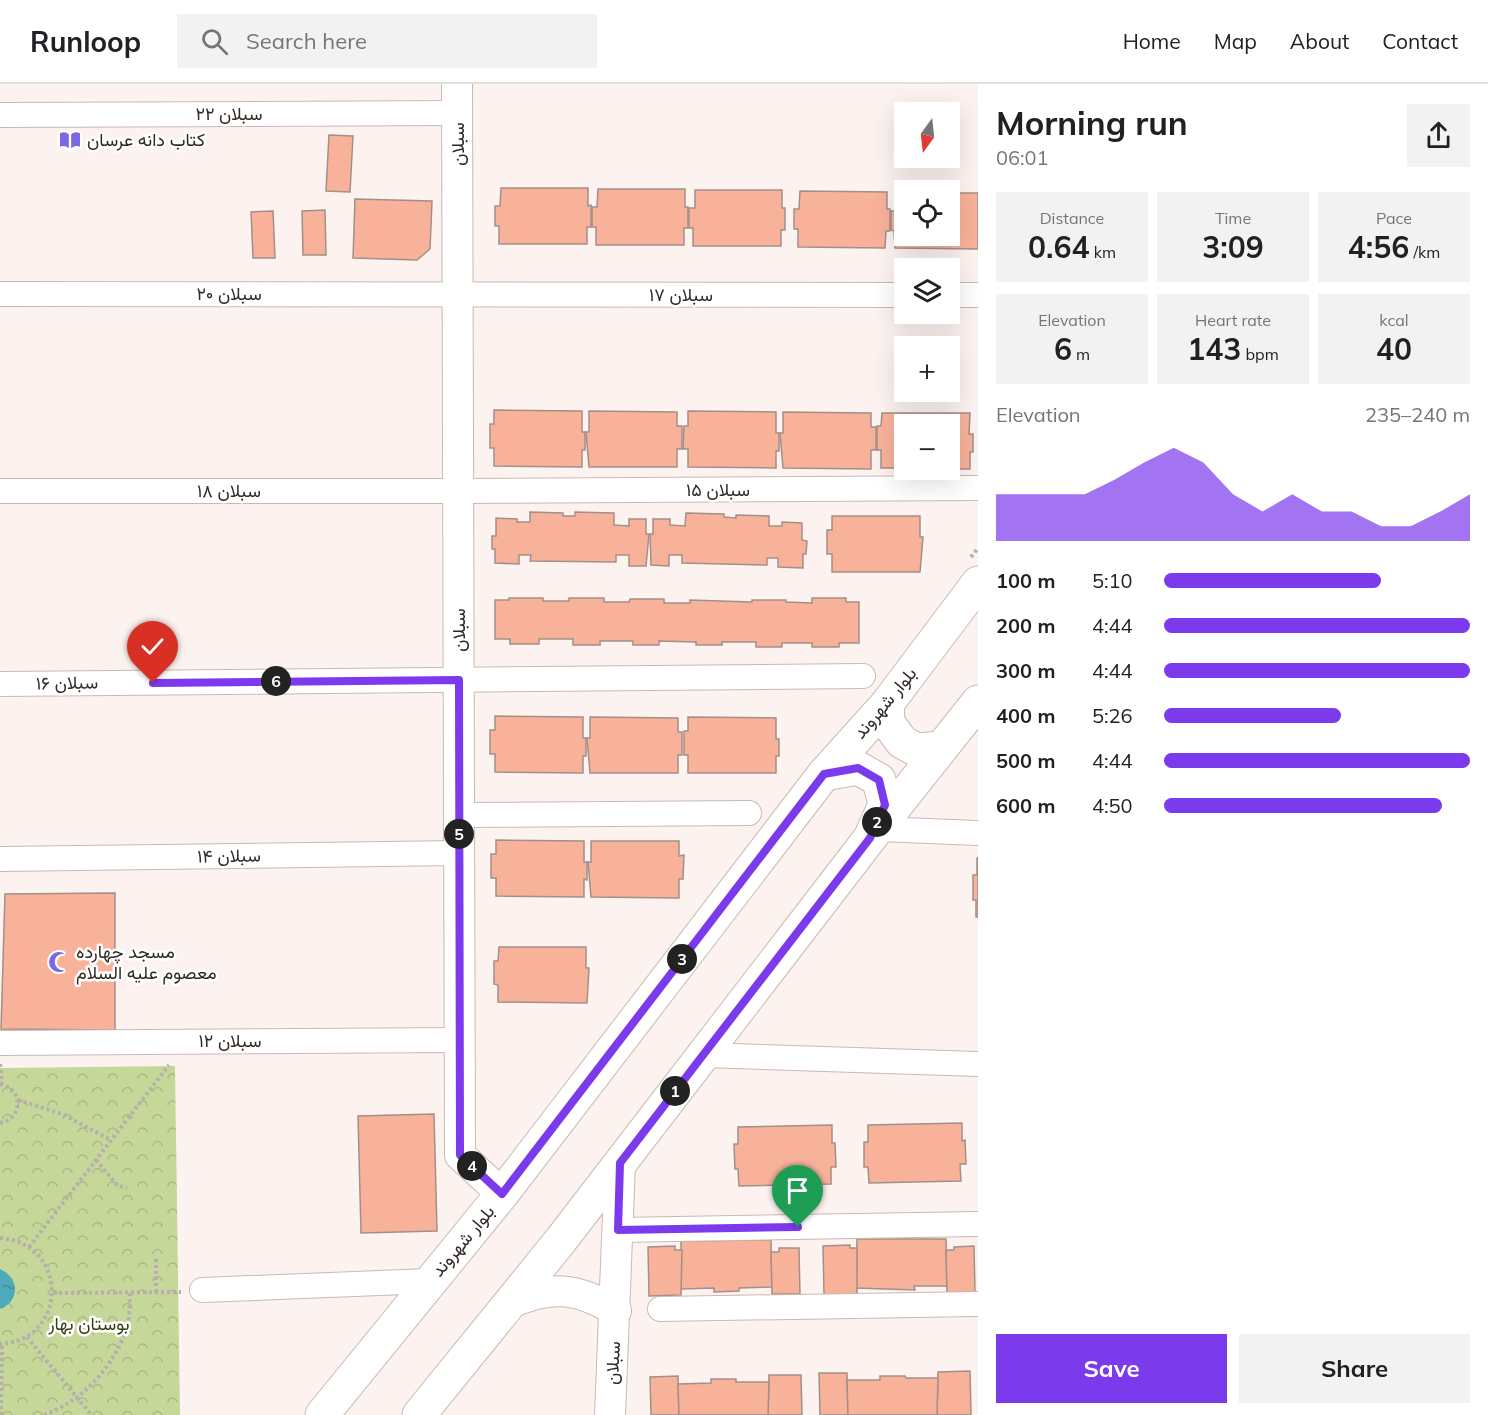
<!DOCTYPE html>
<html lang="en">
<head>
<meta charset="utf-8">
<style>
  body { margin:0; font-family:Mulish,Vazirmatn,sans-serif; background:#f2f2f2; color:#202124; height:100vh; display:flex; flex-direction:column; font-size:22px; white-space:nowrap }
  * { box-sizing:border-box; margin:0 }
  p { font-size:20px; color:#757577 }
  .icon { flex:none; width:33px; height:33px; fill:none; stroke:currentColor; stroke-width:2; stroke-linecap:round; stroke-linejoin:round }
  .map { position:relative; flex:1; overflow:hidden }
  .panel { display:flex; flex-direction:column; background:#fff; width:510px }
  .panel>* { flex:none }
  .needle { width:39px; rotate:195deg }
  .controls { position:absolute; left:894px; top:18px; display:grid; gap:12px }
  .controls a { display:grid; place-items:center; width:66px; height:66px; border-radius:0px; background:#fff; box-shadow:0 6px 24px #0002; font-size:30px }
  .pin { position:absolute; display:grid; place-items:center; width:51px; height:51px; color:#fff; margin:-62px -26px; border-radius:50% 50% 50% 0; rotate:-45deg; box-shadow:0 0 6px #0007 }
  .pin .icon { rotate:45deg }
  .km { position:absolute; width:30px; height:30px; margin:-15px; border-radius:50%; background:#222; color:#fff; font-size:16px; line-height:30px; text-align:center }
  .round { display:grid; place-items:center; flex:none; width:63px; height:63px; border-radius:0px; background:#f2f2f2 }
  .overview { display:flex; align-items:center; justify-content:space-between; height:102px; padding:0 18px }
  h1 { font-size:33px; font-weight:700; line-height:45px }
  .stats { display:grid; grid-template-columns:repeat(3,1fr); gap:9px; height:102px; padding:6px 18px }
  .stats div { display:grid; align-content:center; border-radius:0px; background:#f2f2f2; text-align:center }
  .stats b { font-size:30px; font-weight:700 }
  .stats small { font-size:16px; font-weight:400 }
  .stats p { font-size:16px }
  .chart { height:168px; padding:12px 18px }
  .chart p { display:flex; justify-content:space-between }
  .chart svg { width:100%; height:108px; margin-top:6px; fill:#7c3aed; opacity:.7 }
  .cta { display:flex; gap:12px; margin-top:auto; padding:12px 18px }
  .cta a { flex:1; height:69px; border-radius:0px; background:#7c3aed; color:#fff; font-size:24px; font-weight:700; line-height:69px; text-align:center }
  .cta a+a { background:#f2f2f2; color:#202124 }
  ul { padding:0 18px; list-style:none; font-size:20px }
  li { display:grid; grid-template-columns:96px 72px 1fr; align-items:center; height:45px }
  li i { height:15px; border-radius:8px; background:#7c3aed }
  header { display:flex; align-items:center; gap:36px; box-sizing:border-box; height:84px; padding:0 30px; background:#fff; border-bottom:2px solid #e0e0e0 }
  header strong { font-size:28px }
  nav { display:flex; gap:33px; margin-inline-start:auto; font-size:21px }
  .search { width:420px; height:54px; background:#f2f2f2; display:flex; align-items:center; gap:15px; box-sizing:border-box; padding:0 21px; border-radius:0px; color:#757577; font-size:22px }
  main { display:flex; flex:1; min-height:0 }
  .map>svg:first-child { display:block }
  .park { fill:url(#park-crowns) }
  .water { fill:url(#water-ripples) }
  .building { fill:#f9b29a; stroke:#a28f89; stroke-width:1.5 }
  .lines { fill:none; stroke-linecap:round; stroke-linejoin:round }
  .minor-casing { stroke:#ccb8b1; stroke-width:26 }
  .tertiary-casing { stroke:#ccb8b1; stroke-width:32 }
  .secondary-casing { stroke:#ccb8b1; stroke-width:35 }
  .path { stroke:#b7afac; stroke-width:4; stroke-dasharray:3 3; stroke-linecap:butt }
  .minor { stroke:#fff; stroke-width:24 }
  .tertiary { stroke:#fff; stroke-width:30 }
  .secondary { stroke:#fff; stroke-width:33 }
  .route-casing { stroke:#fff; stroke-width:12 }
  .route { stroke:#7c3aed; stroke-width:8 }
  .labels { text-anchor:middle; stroke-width:5; stroke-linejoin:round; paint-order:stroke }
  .street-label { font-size:18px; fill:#302926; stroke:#fff }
  .poi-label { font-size:18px; fill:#302926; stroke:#fff; text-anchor:start }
  .park-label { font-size:18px; fill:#323e0d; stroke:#fff }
</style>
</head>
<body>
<header>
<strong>Runloop</strong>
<div class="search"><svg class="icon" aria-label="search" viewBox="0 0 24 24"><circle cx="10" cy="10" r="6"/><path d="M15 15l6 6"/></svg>Search here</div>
<nav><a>Home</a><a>Map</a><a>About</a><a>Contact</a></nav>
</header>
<main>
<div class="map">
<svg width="978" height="1331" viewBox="0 0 978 1331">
  <defs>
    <pattern id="park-crowns" width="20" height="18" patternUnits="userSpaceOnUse" patternTransform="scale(1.5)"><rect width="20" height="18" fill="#c5d899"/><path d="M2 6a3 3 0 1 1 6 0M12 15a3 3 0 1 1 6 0" fill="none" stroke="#aab984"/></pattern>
    <pattern id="water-ripples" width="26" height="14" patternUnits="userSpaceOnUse" patternTransform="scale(1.5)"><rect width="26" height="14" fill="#4ea9ba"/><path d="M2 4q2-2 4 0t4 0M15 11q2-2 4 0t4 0" fill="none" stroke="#418a97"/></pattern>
  </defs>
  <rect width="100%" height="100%" fill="#fcf3f1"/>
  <polygon class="park" points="175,982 180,1331 0,1331 0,984"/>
  <path class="water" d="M0,1185C20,1194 20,1217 0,1225Z"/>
  <g class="building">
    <polygon points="329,51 353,52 350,108 326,107"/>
    <polygon points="501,104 588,104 588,122 591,121 591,143 587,143 587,160 499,160 499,142 495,142 495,122 500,122"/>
    <polygon points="598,105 685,105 685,123 688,123 688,144 684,144 684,161 596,161 596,143 592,143 592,123 597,123"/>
    <polygon points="695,106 782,106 782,124 785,124 785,146 781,146 781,162 693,162 693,144 689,144 689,124 695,124"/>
    <polygon points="800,107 887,108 887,125 890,125 890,147 886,147 885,164 798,163 798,145 794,145 794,125 799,125"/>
    <polygon points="897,109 904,109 904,152 950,152 950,109 978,109 978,165 895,164 894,147 891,146 891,127 897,127"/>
    <polygon points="355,115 432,117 430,165 417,176 353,174"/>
    <polygon points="325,126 326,171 303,171 302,127"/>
    <polygon points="273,127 275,174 253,174 251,128"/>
    <polygon points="494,326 582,327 582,348 585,348 585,366 582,366 582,383 494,382 494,364 490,364 490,340 494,340"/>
    <polygon points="589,327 677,328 677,342 682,342 682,365 677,365 677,383 589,383 586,348 589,348"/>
    <polygon points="688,327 776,328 776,349 779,349 779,367 776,367 776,384 688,383 688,365 683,365 684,342 688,342"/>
    <polygon points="783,328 871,329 871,343 876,343 876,366 871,366 871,385 783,384 780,349 783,349"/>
    <polygon points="882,329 970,329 969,350 973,350 973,368 970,368 970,385 950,385 950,340 904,340 904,384 881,384 881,366 877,366 877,342 881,342"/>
    <polygon points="530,428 563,429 563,432 575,432 575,428 614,429 614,441 629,442 629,435 646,435 646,450 649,450 646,482 629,482 629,471 616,471 616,478 530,477 531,471 519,471 519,480 495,479 495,465 492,465 492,452 496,452 496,434 517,435 517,438 530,438"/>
    <polygon points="686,429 724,430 724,433 736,434 736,431 769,432 769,442 782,442 782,438 802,439 802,456 807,457 806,470 803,470 803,484 778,483 778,474 767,474 767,481 682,479 682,471 669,471 669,482 651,481 650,450 653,450 653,435 670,435 670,441 685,442"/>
    <polygon points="832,432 920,432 920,453 923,453 920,488 832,488 832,470 827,470 827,446 832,446"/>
    <polygon points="509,514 543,514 543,517 569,517 569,514 604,514 604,518 629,518 630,515 664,515 664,519 690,519 690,516 752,518 752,516 786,516 786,518 812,519 812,514 846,514 846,518 859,518 859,559 839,559 839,563 812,563 812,559 782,559 782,563 756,563 756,558 722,558 722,561 696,561 696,558 659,557 659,561 633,561 633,557 600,557 600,561 573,561 573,555 539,555 539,560 510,560 510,555 495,555 495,516 509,516"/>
    <polygon points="495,632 583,633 583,654 586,654 586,672 583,672 583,689 495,688 495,670 490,670 490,646 495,646"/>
    <polygon points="590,633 678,634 678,648 682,648 682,671 678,671 678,689 590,689 587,654 590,654"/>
    <polygon points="688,633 776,634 776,655 779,655 779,672 776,672 776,689 688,689 688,671 684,671 684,647 688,647"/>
    <polygon points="496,756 584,757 584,778 587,778 587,796 584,795 584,813 496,812 496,794 491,794 491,770 496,770"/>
    <polygon points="591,757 679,757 679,772 684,771 683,795 679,795 679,814 591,813 588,778 591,778"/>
    <polygon points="977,774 978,774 978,833 976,833 976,816 973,816 973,791 977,791"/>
    <polygon points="115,809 115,946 1,945 5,810"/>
    <polygon points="499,863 586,863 586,884 589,884 587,919 498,918 498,901 494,900 494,877 498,877"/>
    <polygon points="434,1030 437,1147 361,1149 358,1032"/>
    <polygon points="962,1039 962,1057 965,1056 966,1080 960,1080 961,1097 869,1099 868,1083 864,1083 864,1058 868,1058 868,1041"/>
    <polygon points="832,1041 832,1059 835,1059 836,1083 831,1083 831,1100 739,1102 738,1085 735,1085 734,1060 738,1060 738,1043"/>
    <polygon points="857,1155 946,1155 947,1202 914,1202 915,1206 856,1204"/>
    <polygon points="771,1156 772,1203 739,1204 739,1207 714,1208 714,1204 681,1205 681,1157"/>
    <polygon points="850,1161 850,1164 857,1164 857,1210 824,1211 823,1162"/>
    <polygon points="675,1162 675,1166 682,1166 681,1211 649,1212 648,1163"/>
    <polygon points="974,1162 975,1208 947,1209 946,1166 954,1166 954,1163"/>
    <polygon points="779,1164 799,1164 800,1210 772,1210 771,1168 779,1168"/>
    <polygon points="970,1287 971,1331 937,1331 938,1288"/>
    <polygon points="819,1289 847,1289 848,1331 820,1331"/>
    <polygon points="769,1291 801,1291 802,1331 768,1331"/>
    <polygon points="678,1292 679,1331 651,1331 650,1293"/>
    <polygon points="880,1292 905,1292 906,1294 938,1294 937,1331 848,1331 847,1296 880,1296"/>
    <polygon points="711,1295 736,1295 736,1298 769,1298 768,1331 679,1331 678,1300 711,1299"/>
  </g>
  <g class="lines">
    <defs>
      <g id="minor">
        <polyline points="0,31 457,29"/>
        <polyline points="0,210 904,211"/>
        <polyline points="950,211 978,211"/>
        <polyline points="0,407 458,407 978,404"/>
        <polyline points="0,600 863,592"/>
        <polyline points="459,731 749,729"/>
        <polyline points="878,745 978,749"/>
        <polyline points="0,775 459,769"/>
        <polyline points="0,959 459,956"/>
        <polyline points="703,971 978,980"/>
        <polyline points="618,1146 978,1140"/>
        <polyline points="202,1206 430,1197"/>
        <polyline points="660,1225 978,1220"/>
      </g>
      <g id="tertiary">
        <polyline points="457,0 460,1071 502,1110"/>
        <path d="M509,1220C549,1201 577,1203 616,1227"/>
        <polyline points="610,1331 620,1079"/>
      </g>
      <g id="secondary">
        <polyline points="887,620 888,639 902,658 917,666 941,664"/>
        <polyline points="824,690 858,684 879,696 885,721 873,747"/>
        <polyline points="322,1331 502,1110 824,690 887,620 978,499"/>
        <polyline points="419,1331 561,1156 870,754 978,618"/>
      </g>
    </defs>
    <use href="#minor" class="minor-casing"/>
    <use href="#tertiary" class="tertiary-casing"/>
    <use href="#secondary" class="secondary-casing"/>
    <g class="path">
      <polyline points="971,473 978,464"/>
      <polyline points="0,980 2,1000"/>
      <path d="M0,1000C23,1005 24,1034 0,1039"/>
      <polyline points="18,1016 62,1030 111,1056"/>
      <polyline points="96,1076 118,1102 127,1104"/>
      <path d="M0,1154C69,1159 69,1256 0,1260"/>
      <polyline points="29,1163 169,981"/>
      <polyline points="156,1208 156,1174"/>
      <polyline points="53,1209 181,1208"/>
      <polyline points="27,1253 89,1328 89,1331"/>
      <polyline points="1,1331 2,1260"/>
      <path d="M44,1331C81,1318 113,1284 126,1246C130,1234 130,1221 130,1208"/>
    </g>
    <use href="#minor" class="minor"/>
    <use href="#tertiary" class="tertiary"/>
    <use href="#secondary" class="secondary"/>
  </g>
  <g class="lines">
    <defs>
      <polyline id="route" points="153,599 459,596 460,1071 502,1110 824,690 858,684 879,696 885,721 870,754 620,1079 618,1146 798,1143"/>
    </defs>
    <use href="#route" class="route-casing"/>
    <use href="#route" class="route"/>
  </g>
  <defs>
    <symbol id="library-bare" viewBox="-9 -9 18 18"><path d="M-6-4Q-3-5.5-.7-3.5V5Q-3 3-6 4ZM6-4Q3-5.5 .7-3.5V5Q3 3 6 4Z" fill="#7a69e4" stroke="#fff" stroke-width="2.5" paint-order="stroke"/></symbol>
    <symbol id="mosque-bare" viewBox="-9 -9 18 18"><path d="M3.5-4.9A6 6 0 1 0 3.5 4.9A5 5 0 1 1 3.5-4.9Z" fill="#7a69e4" stroke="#fff" stroke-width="2.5" paint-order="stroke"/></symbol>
  </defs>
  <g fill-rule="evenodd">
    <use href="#library-bare" x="55" y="41" width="30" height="30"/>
    <use href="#mosque-bare" x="44" y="863" width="30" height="30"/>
  </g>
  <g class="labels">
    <g class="street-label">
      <text x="229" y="36">سبلان ۲۲</text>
      <text transform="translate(458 60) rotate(-90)" y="6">سبلان</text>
      <text x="229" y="216">سبلان ۲۰</text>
      <text x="681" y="217">سبلان ۱۷</text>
      <text x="718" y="412">سبلان ۱۵</text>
      <text x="229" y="413">سبلان ۱۸</text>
      <text transform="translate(459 546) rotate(-90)" y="6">سبلان</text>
      <text transform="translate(67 599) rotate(-1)" y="6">سبلان ۱۶</text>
      <text transform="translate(885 619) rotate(-50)" y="6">بلوار شهروند</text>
      <text transform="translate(229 772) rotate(-1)" y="6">سبلان ۱۴</text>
      <text x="230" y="963">سبلان ۱۲</text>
      <text transform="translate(463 1157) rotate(-50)" y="6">بلوار شهروند</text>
      <text transform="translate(613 1279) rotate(-87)" y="6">سبلان</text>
    </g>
    <g class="poi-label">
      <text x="87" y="62">کتاب دانه عرسان</text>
      <text x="76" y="874">مسجد چهارده<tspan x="76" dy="21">معصوم علیه السلام</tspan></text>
    </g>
    <g class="park-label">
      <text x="89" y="1246">بوستان بهار</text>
    </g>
  </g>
</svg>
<div class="controls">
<a><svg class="needle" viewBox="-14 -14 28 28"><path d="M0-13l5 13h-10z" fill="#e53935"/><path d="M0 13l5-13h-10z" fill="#757577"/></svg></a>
<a><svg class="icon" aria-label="locate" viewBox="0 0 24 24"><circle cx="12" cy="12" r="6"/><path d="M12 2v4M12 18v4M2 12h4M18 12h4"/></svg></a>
<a><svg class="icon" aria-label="layers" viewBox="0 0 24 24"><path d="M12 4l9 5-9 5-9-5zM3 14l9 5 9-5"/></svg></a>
<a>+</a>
<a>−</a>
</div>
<div class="pin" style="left:798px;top:1143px;background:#1e9e55"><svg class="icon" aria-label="arrive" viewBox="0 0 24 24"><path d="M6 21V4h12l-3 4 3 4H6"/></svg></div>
<div class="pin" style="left:153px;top:599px;background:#d93025"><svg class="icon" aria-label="check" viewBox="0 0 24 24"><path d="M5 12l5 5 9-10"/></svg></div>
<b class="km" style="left:675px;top:1007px">1</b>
<b class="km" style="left:877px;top:738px">2</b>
<b class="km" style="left:682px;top:875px">3</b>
<b class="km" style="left:472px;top:1082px">4</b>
<b class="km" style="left:459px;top:750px">5</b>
<b class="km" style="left:276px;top:597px">6</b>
</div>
<section class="panel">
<div class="overview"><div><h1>Morning run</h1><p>06:01</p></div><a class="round"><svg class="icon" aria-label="share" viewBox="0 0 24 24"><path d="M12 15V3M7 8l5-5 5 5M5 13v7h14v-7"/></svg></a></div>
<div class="stats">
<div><p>Distance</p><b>0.64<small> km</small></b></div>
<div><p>Time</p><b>3:09</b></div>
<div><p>Pace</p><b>4:56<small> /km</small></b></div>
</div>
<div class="stats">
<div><p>Elevation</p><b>6<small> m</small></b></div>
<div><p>Heart rate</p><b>143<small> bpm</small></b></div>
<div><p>kcal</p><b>40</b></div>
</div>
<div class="chart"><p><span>Elevation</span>235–240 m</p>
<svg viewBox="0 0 160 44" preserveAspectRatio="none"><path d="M0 44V25L10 25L20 25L30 25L40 19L50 12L60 6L70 12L80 25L90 32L100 25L110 32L120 32L130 38L140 38L150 32L160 25V44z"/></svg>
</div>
<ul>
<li><b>100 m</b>5:10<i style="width:71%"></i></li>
<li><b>200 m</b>4:44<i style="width:100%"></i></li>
<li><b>300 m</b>4:44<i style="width:100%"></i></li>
<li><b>400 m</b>5:26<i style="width:58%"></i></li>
<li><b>500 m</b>4:44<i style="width:100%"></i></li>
<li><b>600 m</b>4:50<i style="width:91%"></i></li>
</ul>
<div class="cta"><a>Save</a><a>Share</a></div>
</section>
</main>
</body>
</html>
